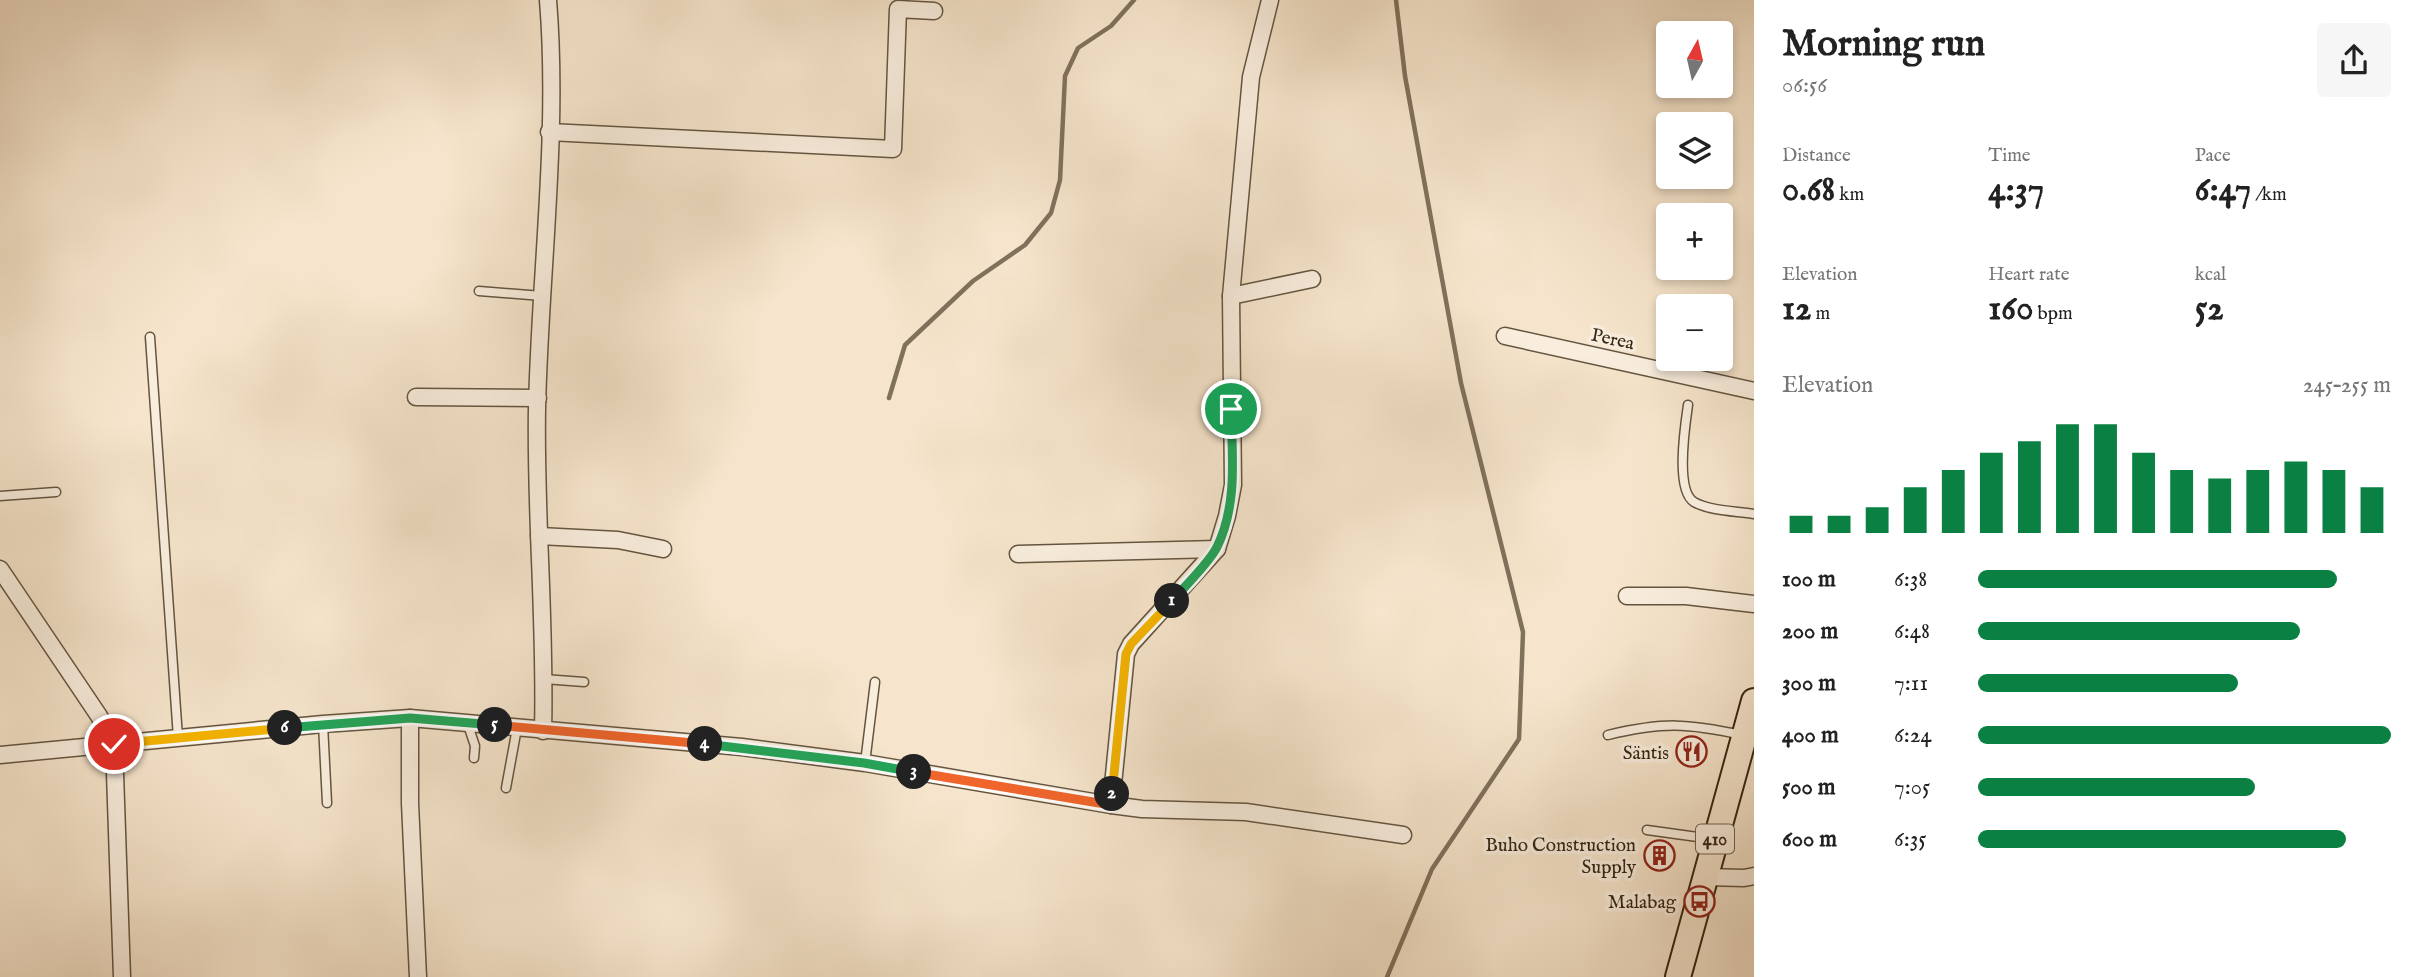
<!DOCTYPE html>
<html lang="en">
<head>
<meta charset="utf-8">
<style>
  body { margin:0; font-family:"IM FELL English",serif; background:#f6f6f6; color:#222; height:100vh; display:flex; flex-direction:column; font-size:26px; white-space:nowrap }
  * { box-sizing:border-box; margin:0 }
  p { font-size:23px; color:#767676 }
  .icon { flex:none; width:38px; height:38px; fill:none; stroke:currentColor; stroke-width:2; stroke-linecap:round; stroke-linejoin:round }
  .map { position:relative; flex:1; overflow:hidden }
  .drawer { display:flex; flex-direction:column; background:#fff; width:665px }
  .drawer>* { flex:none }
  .needle { width:46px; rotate:8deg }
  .buttons { position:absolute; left:1656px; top:21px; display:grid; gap:14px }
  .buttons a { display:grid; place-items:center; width:77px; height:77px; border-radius:7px; background:#fff; box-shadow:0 4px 10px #0003; font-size:35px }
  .pin { position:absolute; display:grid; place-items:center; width:60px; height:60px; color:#fff; margin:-30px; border:4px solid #fff; border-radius:50%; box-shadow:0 2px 7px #0007 }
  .km { position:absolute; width:35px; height:35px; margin:-18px; border-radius:50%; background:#222; color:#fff; font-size:19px; line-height:35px; text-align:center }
  .round { display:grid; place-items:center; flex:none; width:74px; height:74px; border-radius:7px; background:#f6f6f6 }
  .summary { display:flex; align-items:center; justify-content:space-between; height:119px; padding:0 28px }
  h1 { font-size:38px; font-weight:800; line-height:52px }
  .metrics { display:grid; grid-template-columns:repeat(3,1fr); gap:10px; height:119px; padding:7px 28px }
  .metrics div { display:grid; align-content:center }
  .metrics b { font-size:35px; font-weight:800 }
  .metrics small { font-size:19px; font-weight:400 }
  .metrics p { font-size:19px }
  .chart { height:196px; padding:14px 28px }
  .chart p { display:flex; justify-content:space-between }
  .chart svg { width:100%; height:126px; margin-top:7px; stroke:#0b8043; stroke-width:6 }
  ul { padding:0 28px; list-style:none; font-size:23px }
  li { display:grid; grid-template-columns:112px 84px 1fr; align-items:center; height:52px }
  li i { height:18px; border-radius:9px; background:#0b8043 }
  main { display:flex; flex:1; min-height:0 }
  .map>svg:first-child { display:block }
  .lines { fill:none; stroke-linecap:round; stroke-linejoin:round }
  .stream { stroke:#80715c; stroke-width:4.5 }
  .service-casing { stroke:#645540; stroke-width:11 }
  .minor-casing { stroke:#645540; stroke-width:19 }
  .primary-casing { stroke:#332512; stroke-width:28 }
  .service { stroke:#f9eede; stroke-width:8 }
  .minor { stroke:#f9eede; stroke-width:16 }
  .primary { stroke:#f6e5cc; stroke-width:24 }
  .split-1-casing { stroke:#fff; stroke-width:14 }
  .split-2-casing { stroke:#fff; stroke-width:14 }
  .split-3-casing { stroke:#fff; stroke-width:14 }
  .split-4-casing { stroke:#fff; stroke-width:14 }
  .split-5-casing { stroke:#fff; stroke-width:14 }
  .split-6-casing { stroke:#fff; stroke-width:14 }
  .split-7-casing { stroke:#fff; stroke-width:14 }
  .split-1 { stroke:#22a559; stroke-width:9 }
  .split-2 { stroke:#f5b400; stroke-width:9 }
  .split-3 { stroke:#f0652b; stroke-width:9 }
  .split-4 { stroke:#22a559; stroke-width:9 }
  .split-5 { stroke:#f0652b; stroke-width:9 }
  .split-6 { stroke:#22a559; stroke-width:9 }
  .split-7 { stroke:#f5b400; stroke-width:9 }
  .labels { text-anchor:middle; stroke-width:7; stroke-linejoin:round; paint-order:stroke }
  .shield { fill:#f9eede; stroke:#6e614f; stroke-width:2 }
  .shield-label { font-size:18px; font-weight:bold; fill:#332512 }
  .street-label { font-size:19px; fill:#332512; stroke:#f9eede }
  .poi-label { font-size:19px; fill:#332512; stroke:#f9eede; text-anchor:end }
</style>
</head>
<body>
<main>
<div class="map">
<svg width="1754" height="977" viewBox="0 0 1754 977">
  <rect width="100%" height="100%" fill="#f6e5cc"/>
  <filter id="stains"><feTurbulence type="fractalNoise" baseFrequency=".00286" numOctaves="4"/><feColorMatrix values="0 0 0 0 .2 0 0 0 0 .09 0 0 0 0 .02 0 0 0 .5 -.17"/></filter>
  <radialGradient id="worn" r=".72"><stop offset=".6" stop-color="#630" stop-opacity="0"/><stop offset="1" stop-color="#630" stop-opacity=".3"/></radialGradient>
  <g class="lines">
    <g class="stream">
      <polyline points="889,398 905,345 973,281 1025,245 1051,213 1060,180 1065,76 1078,48 1111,26 1134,0"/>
      <polyline points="1387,977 1432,869 1519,739 1523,632 1461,383 1405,76 1396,0"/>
    </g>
    <defs>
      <g id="service">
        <polyline points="479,291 542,296"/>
        <polyline points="150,337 178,738"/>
        <path d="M1688,405C1685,426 1675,490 1694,502C1710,511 1736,511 1754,514"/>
        <polyline points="0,496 56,492"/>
        <polyline points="544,679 584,682"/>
        <polyline points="467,722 475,746 474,758"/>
        <polyline points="323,724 327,803"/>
        <path d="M1608,735C1663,722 1687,723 1742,735"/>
        <polyline points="865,763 875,682"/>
        <polyline points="506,788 517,728"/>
        <polyline points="1647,830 1712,839"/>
      </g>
      <g id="minor">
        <polyline points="549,132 893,149 898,9 934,11"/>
        <polyline points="1231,296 1312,279"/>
        <polyline points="1505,336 1754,391"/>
        <polyline points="416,397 538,398"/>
        <polyline points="539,536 618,540 663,549"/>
        <polyline points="1018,554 1217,549"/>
        <polyline points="0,569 99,716 114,744 122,977"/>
        <polyline points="1627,596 1686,596 1754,604"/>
        <polyline points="410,718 410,803 418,977"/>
        <path d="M543,731C546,623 535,515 537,408C540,273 559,134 548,0"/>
        <polyline points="0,755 323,724 410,718 742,747 865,763 1111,805 1142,809 1246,812 1403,835"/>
        <polyline points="1111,805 1126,654 1131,644 1217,549 1227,516 1233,485 1231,296 1251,77 1270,0"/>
        <polyline points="1705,877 1744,878 1754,876"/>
      </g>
      <polyline id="primary" points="1678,977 1754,701"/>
    </defs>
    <use href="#service" class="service-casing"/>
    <use href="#minor" class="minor-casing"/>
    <use href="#primary" class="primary-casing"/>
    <use href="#service" class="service"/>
    <use href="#minor" class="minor"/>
    <use href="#primary" class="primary"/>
  </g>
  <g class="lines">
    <defs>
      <path id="split-1" d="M1172,601C1184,587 1209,563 1217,547C1238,504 1232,455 1231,409"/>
      <polyline id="split-2" points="1112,794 1126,654 1131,644 1172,601"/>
      <polyline id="split-3" points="914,772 1111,805 1112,794"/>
      <polyline id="split-4" points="705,744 864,763 914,772"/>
      <polyline id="split-5" points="495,725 705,744"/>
      <polyline id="split-6" points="285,728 410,718 495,725"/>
      <polyline id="split-7" points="114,744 285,728"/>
    </defs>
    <use href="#split-1" class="split-1-casing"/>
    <use href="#split-2" class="split-2-casing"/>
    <use href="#split-3" class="split-3-casing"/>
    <use href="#split-4" class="split-4-casing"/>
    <use href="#split-5" class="split-5-casing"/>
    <use href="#split-6" class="split-6-casing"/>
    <use href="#split-7" class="split-7-casing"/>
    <use href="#split-1" class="split-1"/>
    <use href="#split-2" class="split-2"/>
    <use href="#split-3" class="split-3"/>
    <use href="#split-4" class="split-4"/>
    <use href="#split-5" class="split-5"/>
    <use href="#split-6" class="split-6"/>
    <use href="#split-7" class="split-7"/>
  </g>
  <defs>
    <symbol id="restaurant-ring" viewBox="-11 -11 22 22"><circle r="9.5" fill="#f9eede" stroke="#8f2418" stroke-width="1.5"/><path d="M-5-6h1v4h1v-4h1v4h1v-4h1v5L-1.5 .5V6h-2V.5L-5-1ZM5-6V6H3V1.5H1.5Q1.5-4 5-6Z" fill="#8f2418"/></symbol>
    <symbol id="building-ring" viewBox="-11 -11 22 22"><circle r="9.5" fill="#f9eede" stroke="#8f2418" stroke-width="1.5"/><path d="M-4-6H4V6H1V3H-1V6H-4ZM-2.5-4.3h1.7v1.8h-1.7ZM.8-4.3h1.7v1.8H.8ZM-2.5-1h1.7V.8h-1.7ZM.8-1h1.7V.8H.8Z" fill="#8f2418"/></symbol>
    <symbol id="bus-ring" viewBox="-11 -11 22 22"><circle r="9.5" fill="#f9eede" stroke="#8f2418" stroke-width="1.5"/><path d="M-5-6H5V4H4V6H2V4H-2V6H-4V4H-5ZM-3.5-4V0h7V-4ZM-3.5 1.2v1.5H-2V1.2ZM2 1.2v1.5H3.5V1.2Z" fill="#8f2418"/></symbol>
  </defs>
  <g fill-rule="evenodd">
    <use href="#restaurant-ring" x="1674" y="734" width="35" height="35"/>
    <use href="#building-ring" x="1642" y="838" width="35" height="35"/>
    <use href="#bus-ring" x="1682" y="884" width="35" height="35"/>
  </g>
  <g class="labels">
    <rect class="shield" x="1696" y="824.5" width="38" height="29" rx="5"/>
    <g class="shield-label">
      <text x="1715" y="845">410</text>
    </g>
    <g class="street-label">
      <text transform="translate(1613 338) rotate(12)" y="7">Perea</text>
    </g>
    <g class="poi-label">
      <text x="1669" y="759">Säntis</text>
      <text x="1636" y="851">Buho Construction<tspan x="1636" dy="22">Supply</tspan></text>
      <text x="1676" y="908">Malabag</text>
    </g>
  </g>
  <rect width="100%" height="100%" filter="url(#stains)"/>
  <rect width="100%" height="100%" fill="url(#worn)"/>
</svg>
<div class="buttons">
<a><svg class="needle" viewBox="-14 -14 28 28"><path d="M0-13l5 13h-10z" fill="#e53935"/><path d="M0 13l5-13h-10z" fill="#767676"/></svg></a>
<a><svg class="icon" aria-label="layers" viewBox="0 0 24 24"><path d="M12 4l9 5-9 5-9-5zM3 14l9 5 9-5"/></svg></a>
<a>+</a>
<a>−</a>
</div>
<div class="pin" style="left:1231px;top:409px;background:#1e9e55"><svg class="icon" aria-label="arrive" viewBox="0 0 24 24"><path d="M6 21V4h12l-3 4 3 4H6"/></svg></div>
<div class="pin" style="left:114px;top:744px;background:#d93025"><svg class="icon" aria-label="check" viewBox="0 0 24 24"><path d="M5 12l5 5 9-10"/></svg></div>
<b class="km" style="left:1172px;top:601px">1</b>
<b class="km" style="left:1112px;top:794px">2</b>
<b class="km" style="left:914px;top:772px">3</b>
<b class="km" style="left:705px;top:744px">4</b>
<b class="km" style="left:495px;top:725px">5</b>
<b class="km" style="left:285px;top:728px">6</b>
</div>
<section class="drawer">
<div class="summary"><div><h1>Morning run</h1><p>06:56</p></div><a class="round"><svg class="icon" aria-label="share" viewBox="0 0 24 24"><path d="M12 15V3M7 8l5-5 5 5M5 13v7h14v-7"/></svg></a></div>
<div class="metrics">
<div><p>Distance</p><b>0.68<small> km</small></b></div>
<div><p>Time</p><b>4:37</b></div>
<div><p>Pace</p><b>6:47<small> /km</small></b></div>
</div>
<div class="metrics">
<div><p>Elevation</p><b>12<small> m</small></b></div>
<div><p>Heart rate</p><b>160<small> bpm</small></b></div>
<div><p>kcal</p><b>52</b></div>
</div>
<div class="chart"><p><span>Elevation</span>245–255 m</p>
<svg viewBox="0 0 160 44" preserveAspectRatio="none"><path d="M5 44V38M15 44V38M25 44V35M35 44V28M45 44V22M55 44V16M65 44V12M75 44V6M85 44V6M95 44V16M105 44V22M115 44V25M125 44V22M135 44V19M145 44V22M155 44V28"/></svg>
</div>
<ul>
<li><b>100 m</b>6:38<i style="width:87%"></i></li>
<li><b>200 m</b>6:48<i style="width:78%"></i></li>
<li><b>300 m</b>7:11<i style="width:63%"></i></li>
<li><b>400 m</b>6:24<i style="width:100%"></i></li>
<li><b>500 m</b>7:05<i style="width:67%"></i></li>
<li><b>600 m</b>6:35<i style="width:89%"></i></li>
</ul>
</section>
</main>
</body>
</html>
